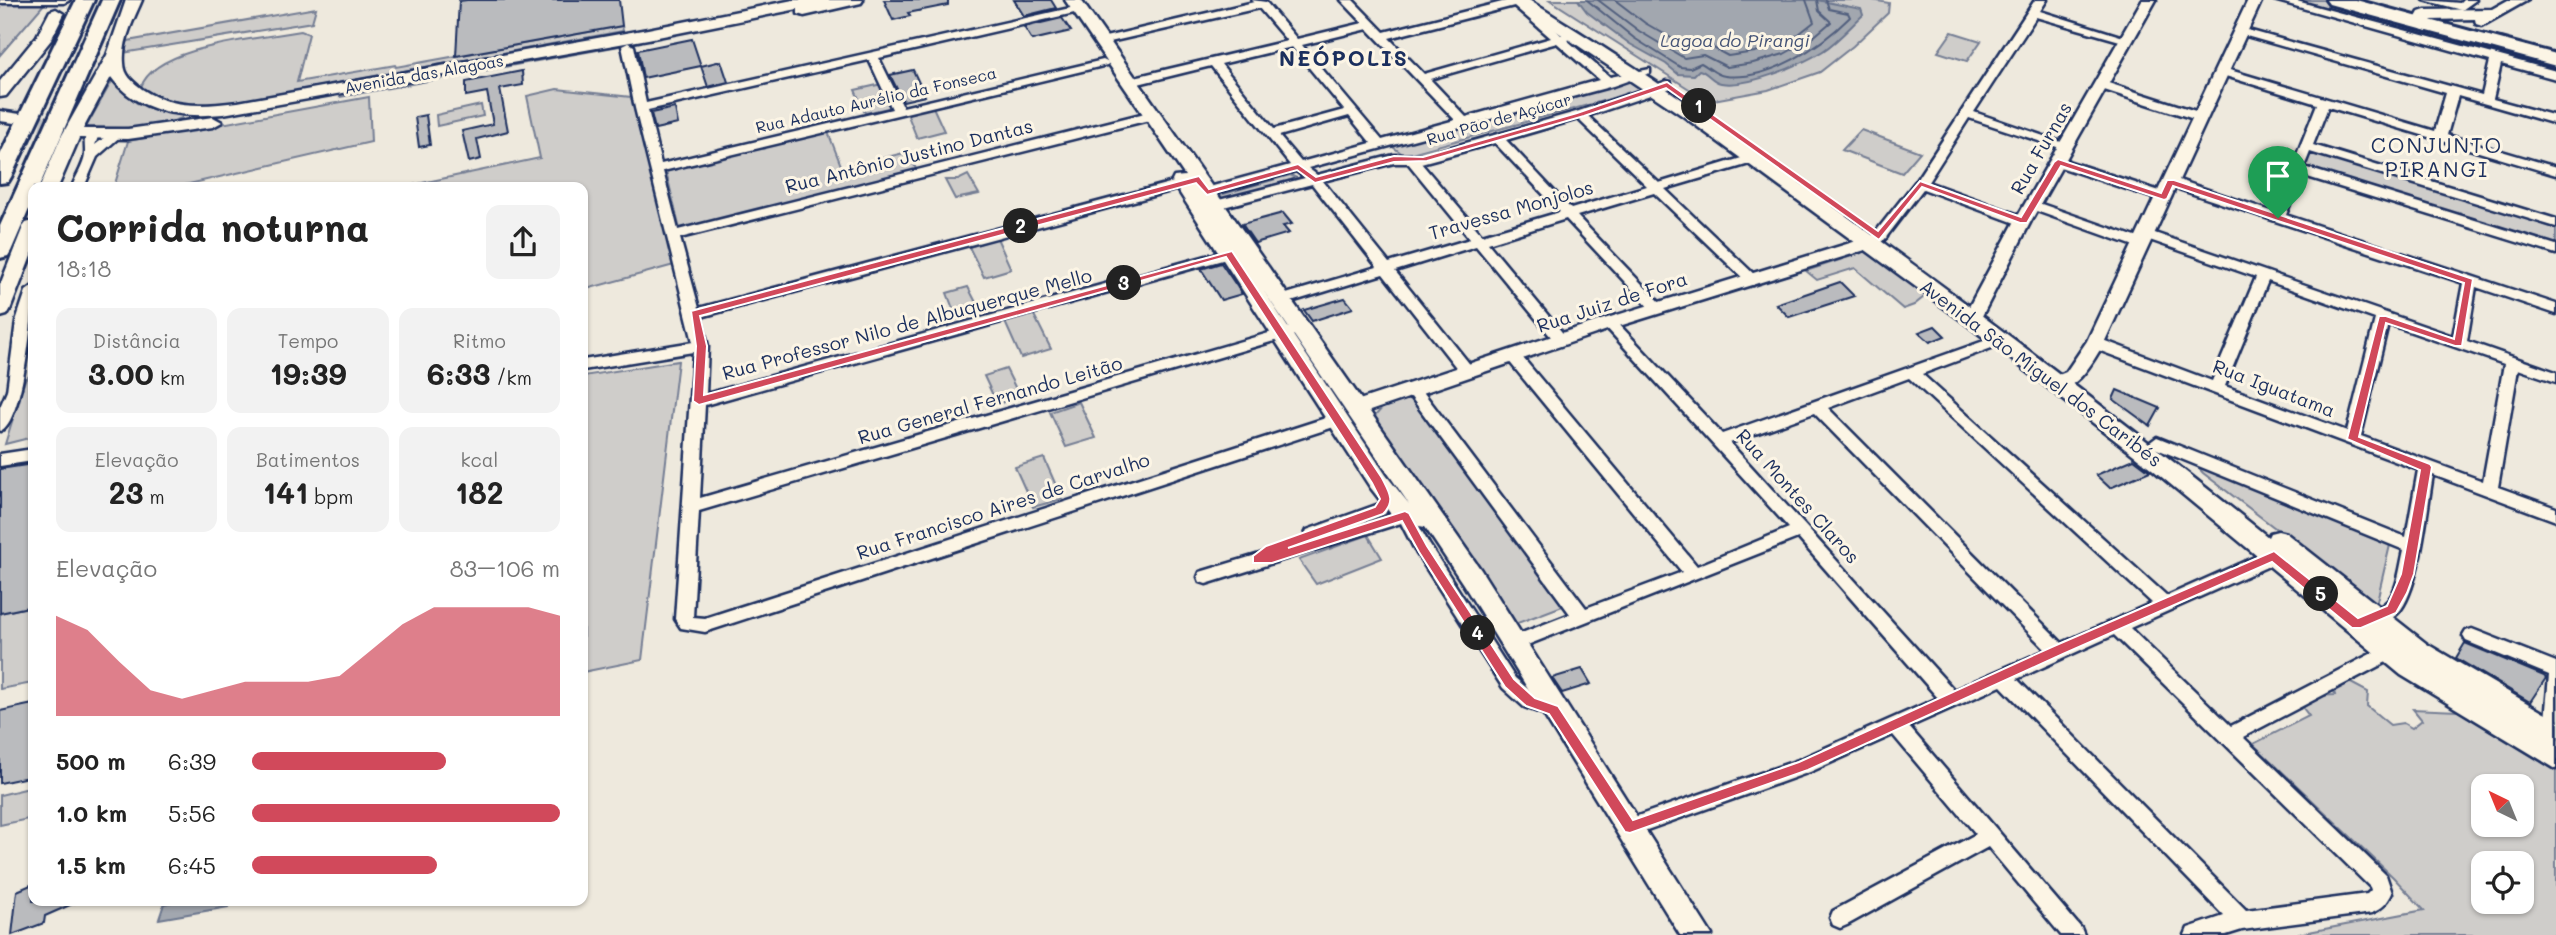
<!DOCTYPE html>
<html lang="pt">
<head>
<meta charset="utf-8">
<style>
  body { margin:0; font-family:Mali,sans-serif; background:#f2f2f2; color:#222; height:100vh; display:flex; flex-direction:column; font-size:26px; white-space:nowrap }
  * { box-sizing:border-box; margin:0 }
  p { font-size:23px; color:#767676 }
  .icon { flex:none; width:38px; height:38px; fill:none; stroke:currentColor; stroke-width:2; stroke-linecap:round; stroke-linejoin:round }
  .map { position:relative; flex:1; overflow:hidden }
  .panel { position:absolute; left:28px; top:182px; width:560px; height:724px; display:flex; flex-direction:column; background:#fff; border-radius:14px; box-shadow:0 2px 5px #0004 }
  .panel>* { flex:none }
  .needle { width:46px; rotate:317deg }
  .tools { position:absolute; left:2471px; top:774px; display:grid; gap:14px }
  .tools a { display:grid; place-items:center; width:63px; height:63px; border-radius:14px; background:#fff; box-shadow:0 2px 5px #0004; font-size:35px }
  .pin { position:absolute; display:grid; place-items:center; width:60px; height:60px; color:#fff; margin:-72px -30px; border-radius:50% 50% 50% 0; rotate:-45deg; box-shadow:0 0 7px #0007 }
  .pin .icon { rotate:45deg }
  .km { position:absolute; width:35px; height:35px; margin:-18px; border-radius:50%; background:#222; color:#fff; font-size:19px; line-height:35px; text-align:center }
  .round { display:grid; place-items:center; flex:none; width:74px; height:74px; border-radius:14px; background:#f2f2f2 }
  .summary { display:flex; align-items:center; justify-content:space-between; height:119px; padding:0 28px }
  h1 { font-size:38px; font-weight:700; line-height:52px }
  .metrics { display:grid; grid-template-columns:repeat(3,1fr); gap:10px; height:119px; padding:7px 28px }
  .metrics div { display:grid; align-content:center; border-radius:14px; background:#f2f2f2; text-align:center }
  .metrics b { font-size:30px; font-weight:700 }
  .metrics small { font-size:19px; font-weight:400 }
  .metrics p { font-size:19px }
  .chart { height:196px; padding:14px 28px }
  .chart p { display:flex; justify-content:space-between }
  .chart svg { width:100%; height:126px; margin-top:7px; fill:#d1495b; opacity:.7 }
  ul { padding:0 28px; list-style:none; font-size:23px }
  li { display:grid; grid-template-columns:112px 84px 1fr; align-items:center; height:52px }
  li i { height:18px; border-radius:9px; background:#d1495b }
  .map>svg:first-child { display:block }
  .green { fill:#cfcdca; stroke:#757e94; stroke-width:2; fill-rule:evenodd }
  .water { fill:#a2a7af; stroke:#6c778f; stroke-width:2 }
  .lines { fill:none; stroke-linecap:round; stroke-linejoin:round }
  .shore { stroke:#515f7e; stroke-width:2 }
  .building { fill:#babbbe; stroke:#1b2f5e; stroke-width:2 }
  .secondary-tunnel { stroke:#c4c4c4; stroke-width:18; stroke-dasharray:18 9; stroke-linecap:butt }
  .minor-casing { stroke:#1b2f5e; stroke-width:5 }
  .tertiary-casing { stroke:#1b2f5e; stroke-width:5 }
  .secondary-casing { stroke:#1b2f5e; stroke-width:5 }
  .primary-casing { stroke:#1b2f5e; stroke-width:6 }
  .trunk-casing { stroke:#1b2f5e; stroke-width:6 }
  .minor { fill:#fcf5e5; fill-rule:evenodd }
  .tertiary { fill:#fcf5e5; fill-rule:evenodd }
  .secondary { fill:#fcf5e5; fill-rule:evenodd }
  .primary { fill:#fcf5e5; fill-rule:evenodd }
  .trunk { fill:#fcf5e5; fill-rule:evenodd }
  .route { fill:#d1495b; stroke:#fff; stroke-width:2; fill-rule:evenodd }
  .labels { text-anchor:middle; stroke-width:6; stroke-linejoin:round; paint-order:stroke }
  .far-street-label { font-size:16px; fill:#1b2f5e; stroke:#fcf5e5 }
  .far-water-label { font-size:18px; font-style:italic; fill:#445376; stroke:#fcf5e5 }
  .street-label { font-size:19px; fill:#1b2f5e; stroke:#fcf5e5 }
  .far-district-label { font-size:21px; font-weight:bold; letter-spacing:2px; fill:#1b2f5e; stroke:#fcf5e5 }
  .neighbourhood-label { font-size:21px; letter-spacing:2px; fill:#1b2f5e; stroke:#fcf5e5 }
</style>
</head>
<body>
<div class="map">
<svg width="2556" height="935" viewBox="0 0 2556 935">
  <rect width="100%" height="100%" fill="#eee9dd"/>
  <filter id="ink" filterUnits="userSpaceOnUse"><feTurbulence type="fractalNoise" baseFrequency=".0143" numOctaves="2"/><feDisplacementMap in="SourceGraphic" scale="14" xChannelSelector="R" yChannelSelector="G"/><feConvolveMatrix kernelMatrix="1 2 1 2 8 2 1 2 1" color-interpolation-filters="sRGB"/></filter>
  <g filter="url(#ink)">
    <g class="green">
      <polygon points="1550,0 1872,0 1889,3 1888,13 1853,46 1820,72 1768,90 1708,101"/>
      <polygon points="2292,0 2327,0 2513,54 2556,63 2556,71"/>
      <polygon points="0,3 45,3 0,55"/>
      <polygon points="316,8 312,22 123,53 128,41"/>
      <path d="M622,26L623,31L223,104C194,106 165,105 141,87C156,45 260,39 301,31L309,34L297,82L395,65L396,67Z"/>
      <polygon points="1952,32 1981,41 1967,61 1938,52"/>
      <polygon points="643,39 641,42 340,97 341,93"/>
      <path d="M112,81L137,103L182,115V118C152,131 118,128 86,127Z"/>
      <polygon points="1626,81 1637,81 1647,89 1404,155 1393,147 1394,144"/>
      <polygon points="882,84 893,107 865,113 855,90"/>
      <polygon points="557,89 631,97 674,265 583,290 583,187 403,187 540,158 527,96"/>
      <polygon points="369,97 371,142 176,187 114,187 128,141"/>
      <polygon points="481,105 483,116 437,126 436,115"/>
      <polygon points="933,107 944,131 917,138 907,113"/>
      <polygon points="1861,130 1920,152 1902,173 1842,150"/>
      <polygon points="828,132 842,168 908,152 917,171 680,230 666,171"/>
      <polygon points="2311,152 2556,227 2556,247 2303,169"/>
      <polygon points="968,175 979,194 955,199 945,180 958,180"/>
      <polygon points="1290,175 1297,178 1223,200 1219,198 1220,195"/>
      <polygon points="997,238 1011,269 984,277 969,247"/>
      <polygon points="1870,250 1929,293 1914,305 1903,309 1855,268 1817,280 1806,271"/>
      <polygon points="968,287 981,312 957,319 947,293"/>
      <polygon points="1033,313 1051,349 1021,358 1005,322"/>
      <polygon points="678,361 642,660 583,672 583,376"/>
      <polygon points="1006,369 1020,397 997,404 984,376"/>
      <polygon points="33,372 33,437 5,444 25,380"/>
      <polygon points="1415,397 1565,605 1515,624 1374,417 1384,406"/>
      <polygon points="1079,402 1096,438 1066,447 1050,412"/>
      <polygon points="1044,458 1062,499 1033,507 1015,467"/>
      <polygon points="2196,465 2390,545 2376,605 2203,473"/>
      <polygon points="1368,535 1382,558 1316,584 1299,560"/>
      <polygon points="33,606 33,683 0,689 0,613"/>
      <path d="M2349,682L2368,692L2367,706L2390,725L2403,723L2412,728L2422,720L2413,709L2458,711L2556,771V935H2293L2424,910L2393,877L2253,744L2309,716L2303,708L2315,696L2335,695L2333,687ZM2483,786H2522V824H2483ZM2483,863H2522V901H2483Z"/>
      <polygon points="33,787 33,818 0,825 0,795"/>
    </g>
    <g class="water">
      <path d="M1578,0H1817L1861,9L1863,15C1850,27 1838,41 1823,51C1801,65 1747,88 1721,83C1711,81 1708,72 1699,70L1694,75L1678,74L1666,64L1630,44L1587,12Z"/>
      <polygon points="177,901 230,901 228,907 159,919 164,904"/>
    </g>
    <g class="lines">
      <g class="shore">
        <path d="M1587,0L1634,38L1680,67L1690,68L1701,63C1709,67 1715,75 1725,76C1769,81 1820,47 1850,17L1848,13L1829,9L1826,0"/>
        <polyline points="1598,0 1639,31 1684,58 1703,55 1727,67 1753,63 1784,54 1811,39 1831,22 1819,11 1817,0"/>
        <polyline points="1615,0 1645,23 1685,46 1706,44 1728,56 1755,52 1795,37 1814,22 1806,0"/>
      </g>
    </g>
    <g class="building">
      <polygon points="467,0 619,0 622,26 456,56 459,1"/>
      <polygon points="884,0 948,0 948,5 908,13 910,16 893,20"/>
      <polygon points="1014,0 1051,0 1056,8 1024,16"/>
      <polygon points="1062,18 1071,31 1032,40 1024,27"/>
      <polygon points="692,39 701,66 721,61 728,82 708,87 701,66 643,78 638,50"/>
      <polygon points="913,70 925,96 903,101 890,75"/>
      <polygon points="522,71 523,85 500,89 508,131 477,139 481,159 469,162 462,131 493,124 487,92 466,96 466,82"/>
      <polygon points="675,108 678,124 655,129 651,113"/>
      <polygon points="426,115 430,145 419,147 415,117"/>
      <polygon points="1283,213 1292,224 1283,226 1289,233 1255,243 1242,224"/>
      <polygon points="1221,263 1236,285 1242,294 1221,300 1201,269"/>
      <polygon points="1840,282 1854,296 1789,317 1776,304"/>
      <polygon points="1345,298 1353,308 1312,321 1304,310"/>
      <polygon points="1935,326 1945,336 1930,342 1919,332"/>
      <polygon points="2117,390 2160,408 2150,426 2113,399"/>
      <polygon points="2134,459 2150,471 2110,488 2096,475"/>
      <polygon points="33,464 33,606 0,613 0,469"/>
      <polygon points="2465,643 2544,676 2546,678 2530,702 2456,658"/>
      <polygon points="1582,669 1591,684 1562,693 1552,678"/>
      <polygon points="33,704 33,776 0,783 0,711"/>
      <polygon points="33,884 33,901 79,901 45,916 44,923 12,935 17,891"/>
    </g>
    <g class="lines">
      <polyline class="secondary-tunnel" points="14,118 84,134"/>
      <defs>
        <g id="minor">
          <polygon points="0,0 70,0 64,3 0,3"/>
          <path d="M1252,0L1266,2L1297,39L1363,23L1341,0H1353L1384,32L1510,0H1524L1561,35L1578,33V37L1567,40L1610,77L1650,69V73L1613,86L1308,168L1317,175L1394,155H1423L1576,112L1667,81L1671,82V88L1588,116L1659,183L1748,156H1756V162L1665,189L1760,280L1753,285L1748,283L1654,193L1577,216L1663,306L1665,309L1663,312H1653L1566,219L1488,243L1566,337L1568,340L1566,343H1556L1476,246L1395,271L1472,367L1474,371L1472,375H1462L1383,274L1281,305L1276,303L1274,300L1276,297L1377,267L1312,184L1216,209L1211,208V202L1305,178L1296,171L1207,196L1202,195V189L1290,165L1211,66L1130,86L1124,82L1126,79L1287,41L1259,8L1101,44L1095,41L1101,38L1254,2ZM1514,6L1551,38L1424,74L1389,38ZM1368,29L1455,120L1382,140L1302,45ZM1557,43L1599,80L1466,117L1430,79ZM1292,47L1344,110L1274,129L1221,64ZM1349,116L1371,143L1301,162L1279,136ZM1578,119L1647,186L1571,209L1506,140ZM1495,143L1560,212L1482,235L1421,163ZM1394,163H1408L1470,239L1389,263L1323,181Z"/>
          <polygon points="2035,0 2047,0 2040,11 2133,40 2127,43 2036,17 1974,112 2073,146 2067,150 2063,149 1969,118 1928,182 2028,218 2028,224 2018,224 1923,189 1884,240 1874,240 1874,234 1915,182"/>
          <path d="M2274,0H2293L2556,71V79L2501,64L2493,99L2556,116V124L2458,96L2447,135L2556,167V175L2328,107L2313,145L2556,219V227L2310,152L2304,167L2556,245V254L2301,175L2286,215L2556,304V314L2476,287L2467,341L2556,372V382L2518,369L2498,487L2556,508V521L2433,475C2427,508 2420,590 2398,613C2392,620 2378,624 2369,627L2363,625L2360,620C2365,611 2376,611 2384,604C2398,594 2400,566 2404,550L2152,447L2149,443L2157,437L2162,439L2406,537L2418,470L2090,347L2088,343L2090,339H2100L2212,381L2256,277L2141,237V231L2146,230L2453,336L2463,283L2166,185L2165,182L2166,179H2176L2274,212L2317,104L2219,74L2217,72L2223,68L2435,131L2446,93L2236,33V29H2244L2482,95L2490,61ZM2268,281L2375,319L2347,431L2225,386ZM2388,324L2504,364L2483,481L2361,436Z"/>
          <polygon points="2424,0 2460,3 2463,0 2476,0 2462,10"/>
          <path d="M1079,6L1085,9L1083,11L879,58L903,107L1103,60L1109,63L1107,65L663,171L678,230L1153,111L1159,115L1157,118L680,238L699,308L1196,176L1202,180L1201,183L701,317L708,346L706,394L1239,247L1246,251L1244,254L705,405L700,498L1293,326L1298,328L1300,331L1298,334L699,511L693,617L705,618L1338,414L1346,420L1343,424L705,632L681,628L675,619L693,352L583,370V360L693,342L635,108L622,46L628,43L634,46L646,103ZM869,60L892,109L661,164L648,110Z"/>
          <polygon points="2102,81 2205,114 2207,117 2201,121 2197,120 2098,88 2098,82"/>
          <path d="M93,130L99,134L95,145L113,131H121L123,134L97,157L84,187H72C75,178 84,165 85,155C86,144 81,135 93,130Z"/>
          <polygon points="2058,158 2169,194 2171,197 2169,200 2159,200 2054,165 2052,162"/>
          <polygon points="2033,201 2147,241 2149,244 2142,248 2137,247 2028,208 2026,205"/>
          <path d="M33,286C34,310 23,424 0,431V407L7,391L16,321L26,291Z"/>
          <path d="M1610,318L1615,320L1722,434L1995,337H2005L2007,340L2005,343L1922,374L2167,596L2268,551H2280L2282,556L2280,561L2130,628L2231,726L2384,647L2390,645L2396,647L2399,652L2396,657L2243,737L2386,875L2392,893C2388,902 2382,909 2372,913L2242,930L2226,935H2185L2188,928L2224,916L2001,686L1909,727L2081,928L2084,935H2061L1988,847L1847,925L1840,928L1833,925L1830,918L1833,911L1976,834L1893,735L1810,772L1630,836L1623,833L1620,827L1623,821L1798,760L1938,698L1798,538L1515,650L1509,648L1506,643L1509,638L1570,614L1408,393L1406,389L1408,385H1418L1586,608L1682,572L1508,360L1506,356L1508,352H1518L1697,566L1789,528L1605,326L1603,323ZM1909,378L2152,603L2062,643L1828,408ZM1814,413L2046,650L1954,690L1730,443ZM2114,635L2370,887L2371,890L2367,894L2246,910L2017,679Z"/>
          <polygon points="33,449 33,461 0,466 0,454"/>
          <polygon points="1379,504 1385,506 1387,510 1385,514 1359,524 1405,510 1411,512 1429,544 1515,678 1536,696 1560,704 1563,710 1560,716 1554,718 1524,707 1503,688 1417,554 1401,523 1206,584 1200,582 1198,577 1200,572 1309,539 1305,534 1307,530"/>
          <polygon points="2472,629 2556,662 2556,739 2546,738 2544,732 2549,675 2466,641 2463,636 2466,631"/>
        </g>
        <g id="tertiary">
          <polygon points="2142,0 2156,0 2031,221 1981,318 1972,324 1966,322 1963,318 2015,221"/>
          <path d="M2248,0H2262L2104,343C2093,361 2076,395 2051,388L2048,383L2051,378L2066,372L2087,341Z"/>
          <polygon points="1879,232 1887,237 1875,247 1616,327 1364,413 1350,413 1348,408 1350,403 1604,319 1863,239"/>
        </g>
        <g id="secondary">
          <path d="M126,0H142C134,19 122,41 124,63C124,75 133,82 142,89C171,109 205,106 238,102L648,29L793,0H863L861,3L804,16L798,14V9L648,39L223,114C183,118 137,113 111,77L83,129H128L213,117L222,122L213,127L128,139L79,138L58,187H40L61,137L107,55Z"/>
          <path d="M1065,0H1081L1481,570L1712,935H1680L1463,584L1425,527L1397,522L1370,487L1172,181L1174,177L1185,176ZM1263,290L1409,504L1386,475Z"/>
          <path d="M1510,0H1529C1585,36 1642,71 1697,110C1892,246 2083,388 2268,537L2270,533L2278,531L2286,533L2427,644L2556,720V769L2401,675L2152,469L1965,323L1683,116Z"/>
          <polygon points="2508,0 2528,0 2482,26 2476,24 2475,19 2431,20 2435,26 2427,31 2421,29 2414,21 2419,12 2425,10 2492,9"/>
          <polygon points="56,9 64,14 51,40 6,96 0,97 0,81 37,36 50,11"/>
          <polygon points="0,111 20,114 23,118 14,123 0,121"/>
          <polygon points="33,221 33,251 10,310 7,315 0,317 0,285 23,227 26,223"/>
        </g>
        <polygon id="primary" points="2326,0 2356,0 2556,54 2556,66 2329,4"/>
        <g id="trunk">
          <polygon points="76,0 94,0 11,177 8,182 0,183 0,155"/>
          <polygon points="102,0 120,0 39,187 33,187 33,200 11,251 8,256 0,258 0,226"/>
        </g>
      </defs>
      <use href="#minor" class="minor-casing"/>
      <use href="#tertiary" class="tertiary-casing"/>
      <use href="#secondary" class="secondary-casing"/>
      <use href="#primary" class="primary-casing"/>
      <use href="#trunk" class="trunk-casing"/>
      <use href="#minor" class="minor"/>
      <use href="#tertiary" class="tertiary"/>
      <use href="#secondary" class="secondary"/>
      <use href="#primary" class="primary"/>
      <use href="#trunk" class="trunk"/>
    </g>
  </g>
  <path class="route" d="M1667,82L1878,231L1920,181L2021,217L2054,162L2058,159L2161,193L2167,180H2174L2473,279L2462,346H2455L2386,323L2359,437L2430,464L2432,467L2414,574L2407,593L2396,613L2361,628H2352L2272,562L2063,654L1808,770L1630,833L1625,832L1549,714L1526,706L1505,687L1419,552L1402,521L1272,563H1253V556L1266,546L1375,507L1380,499L1372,483L1226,257L699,405L693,401L696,346L691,311L1199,176L1209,189L1298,164L1316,177L1394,156L1423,157L1577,113ZM1666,88L1879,240L1922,187L2020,223H2027L2061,166L2164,200L2167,199L2173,186L2464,283L2454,339L2386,316H2379L2347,439L2420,470L2401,574L2387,606L2358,618L2274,551L2054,646L1799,762L1633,820L1558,706L1535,698L1514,679L1427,546L1409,513L1405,511L1288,548L1383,514C1396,501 1389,492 1382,478L1232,251L704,395L707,346L700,316L1196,183L1207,195L1297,170L1315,183L1394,162L1427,161L1584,116Z"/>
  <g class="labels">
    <g class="far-street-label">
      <text transform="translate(424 74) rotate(-10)" y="6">Avenida das Alagoas</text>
      <text transform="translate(876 100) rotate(-13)" y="6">Rua Adauto Aurélio da Fonseca</text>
      <text transform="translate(1499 119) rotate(-16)" y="6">Rua Pão de Açúcar</text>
    </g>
    <g class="far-water-label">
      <text x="1735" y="47">Lagoa do Pirangi</text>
    </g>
    <g class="street-label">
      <text transform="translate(2041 148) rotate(-60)" y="7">Rua Furnas</text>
      <text transform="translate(909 156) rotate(-14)" y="7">Rua Antônio Justino Dantas</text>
      <text transform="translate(1511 210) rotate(-16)" y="7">Travessa Monjolos</text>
      <text transform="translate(1612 302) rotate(-18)" y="7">Rua Juiz de Fora</text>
      <text transform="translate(907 324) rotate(-15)" y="7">Rua Professor Nilo de Albuquerque Mello</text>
      <text transform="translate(2041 373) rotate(37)" y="7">Avenida São Miguel dos Caribés</text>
      <text transform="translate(2274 388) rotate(21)" y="7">Rua Iguatama</text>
      <text transform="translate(990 400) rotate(-16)" y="7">Rua General Fernando Leitão</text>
      <text transform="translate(1798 496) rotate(48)" y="7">Rua Montes Claros</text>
      <text transform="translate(1003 506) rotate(-18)" y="7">Rua Francisco Aires de Carvalho</text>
    </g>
    <g class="far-district-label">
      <text x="1344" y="66">NEÓPOLIS</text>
    </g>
    <g class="neighbourhood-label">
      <text x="2437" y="153">CONJUNTO<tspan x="2437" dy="24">PIRANGI</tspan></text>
    </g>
  </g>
</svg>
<div class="tools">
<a><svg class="needle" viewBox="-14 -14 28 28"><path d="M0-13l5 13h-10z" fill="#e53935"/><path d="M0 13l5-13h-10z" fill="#767676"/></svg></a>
<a><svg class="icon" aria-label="locate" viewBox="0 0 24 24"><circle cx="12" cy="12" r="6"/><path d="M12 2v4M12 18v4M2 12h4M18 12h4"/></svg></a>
</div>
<div class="pin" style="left:2278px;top:218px;background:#1e9e55"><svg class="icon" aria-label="arrive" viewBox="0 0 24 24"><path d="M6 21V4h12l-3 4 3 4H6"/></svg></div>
<b class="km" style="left:1699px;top:106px">1</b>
<b class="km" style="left:1021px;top:226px">2</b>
<b class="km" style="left:1124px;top:283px">3</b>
<b class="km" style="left:1478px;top:633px">4</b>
<b class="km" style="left:2321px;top:594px">5</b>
<section class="panel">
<div class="summary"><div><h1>Corrida noturna</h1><p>18:18</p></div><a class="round"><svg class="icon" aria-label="share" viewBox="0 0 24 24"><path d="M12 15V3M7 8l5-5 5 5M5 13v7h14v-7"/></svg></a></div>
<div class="metrics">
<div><p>Distância</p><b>3.00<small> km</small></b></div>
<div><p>Tempo</p><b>19:39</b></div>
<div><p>Ritmo</p><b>6:33<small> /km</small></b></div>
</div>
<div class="metrics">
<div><p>Elevação</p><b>23<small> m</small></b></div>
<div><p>Batimentos</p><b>141<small> bpm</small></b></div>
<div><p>kcal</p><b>182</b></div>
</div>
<div class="chart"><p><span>Elevação</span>83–106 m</p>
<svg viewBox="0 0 160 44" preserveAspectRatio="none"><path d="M0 44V9L10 14L20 25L30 35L40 38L50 35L60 32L70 32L80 32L90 30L100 21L110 12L120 6L130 6L140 6L150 6L160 9V44z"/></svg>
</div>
<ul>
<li><b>500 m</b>6:39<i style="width:63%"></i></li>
<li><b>1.0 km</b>5:56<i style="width:100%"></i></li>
<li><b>1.5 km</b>6:45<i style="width:60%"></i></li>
</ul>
</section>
</div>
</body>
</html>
